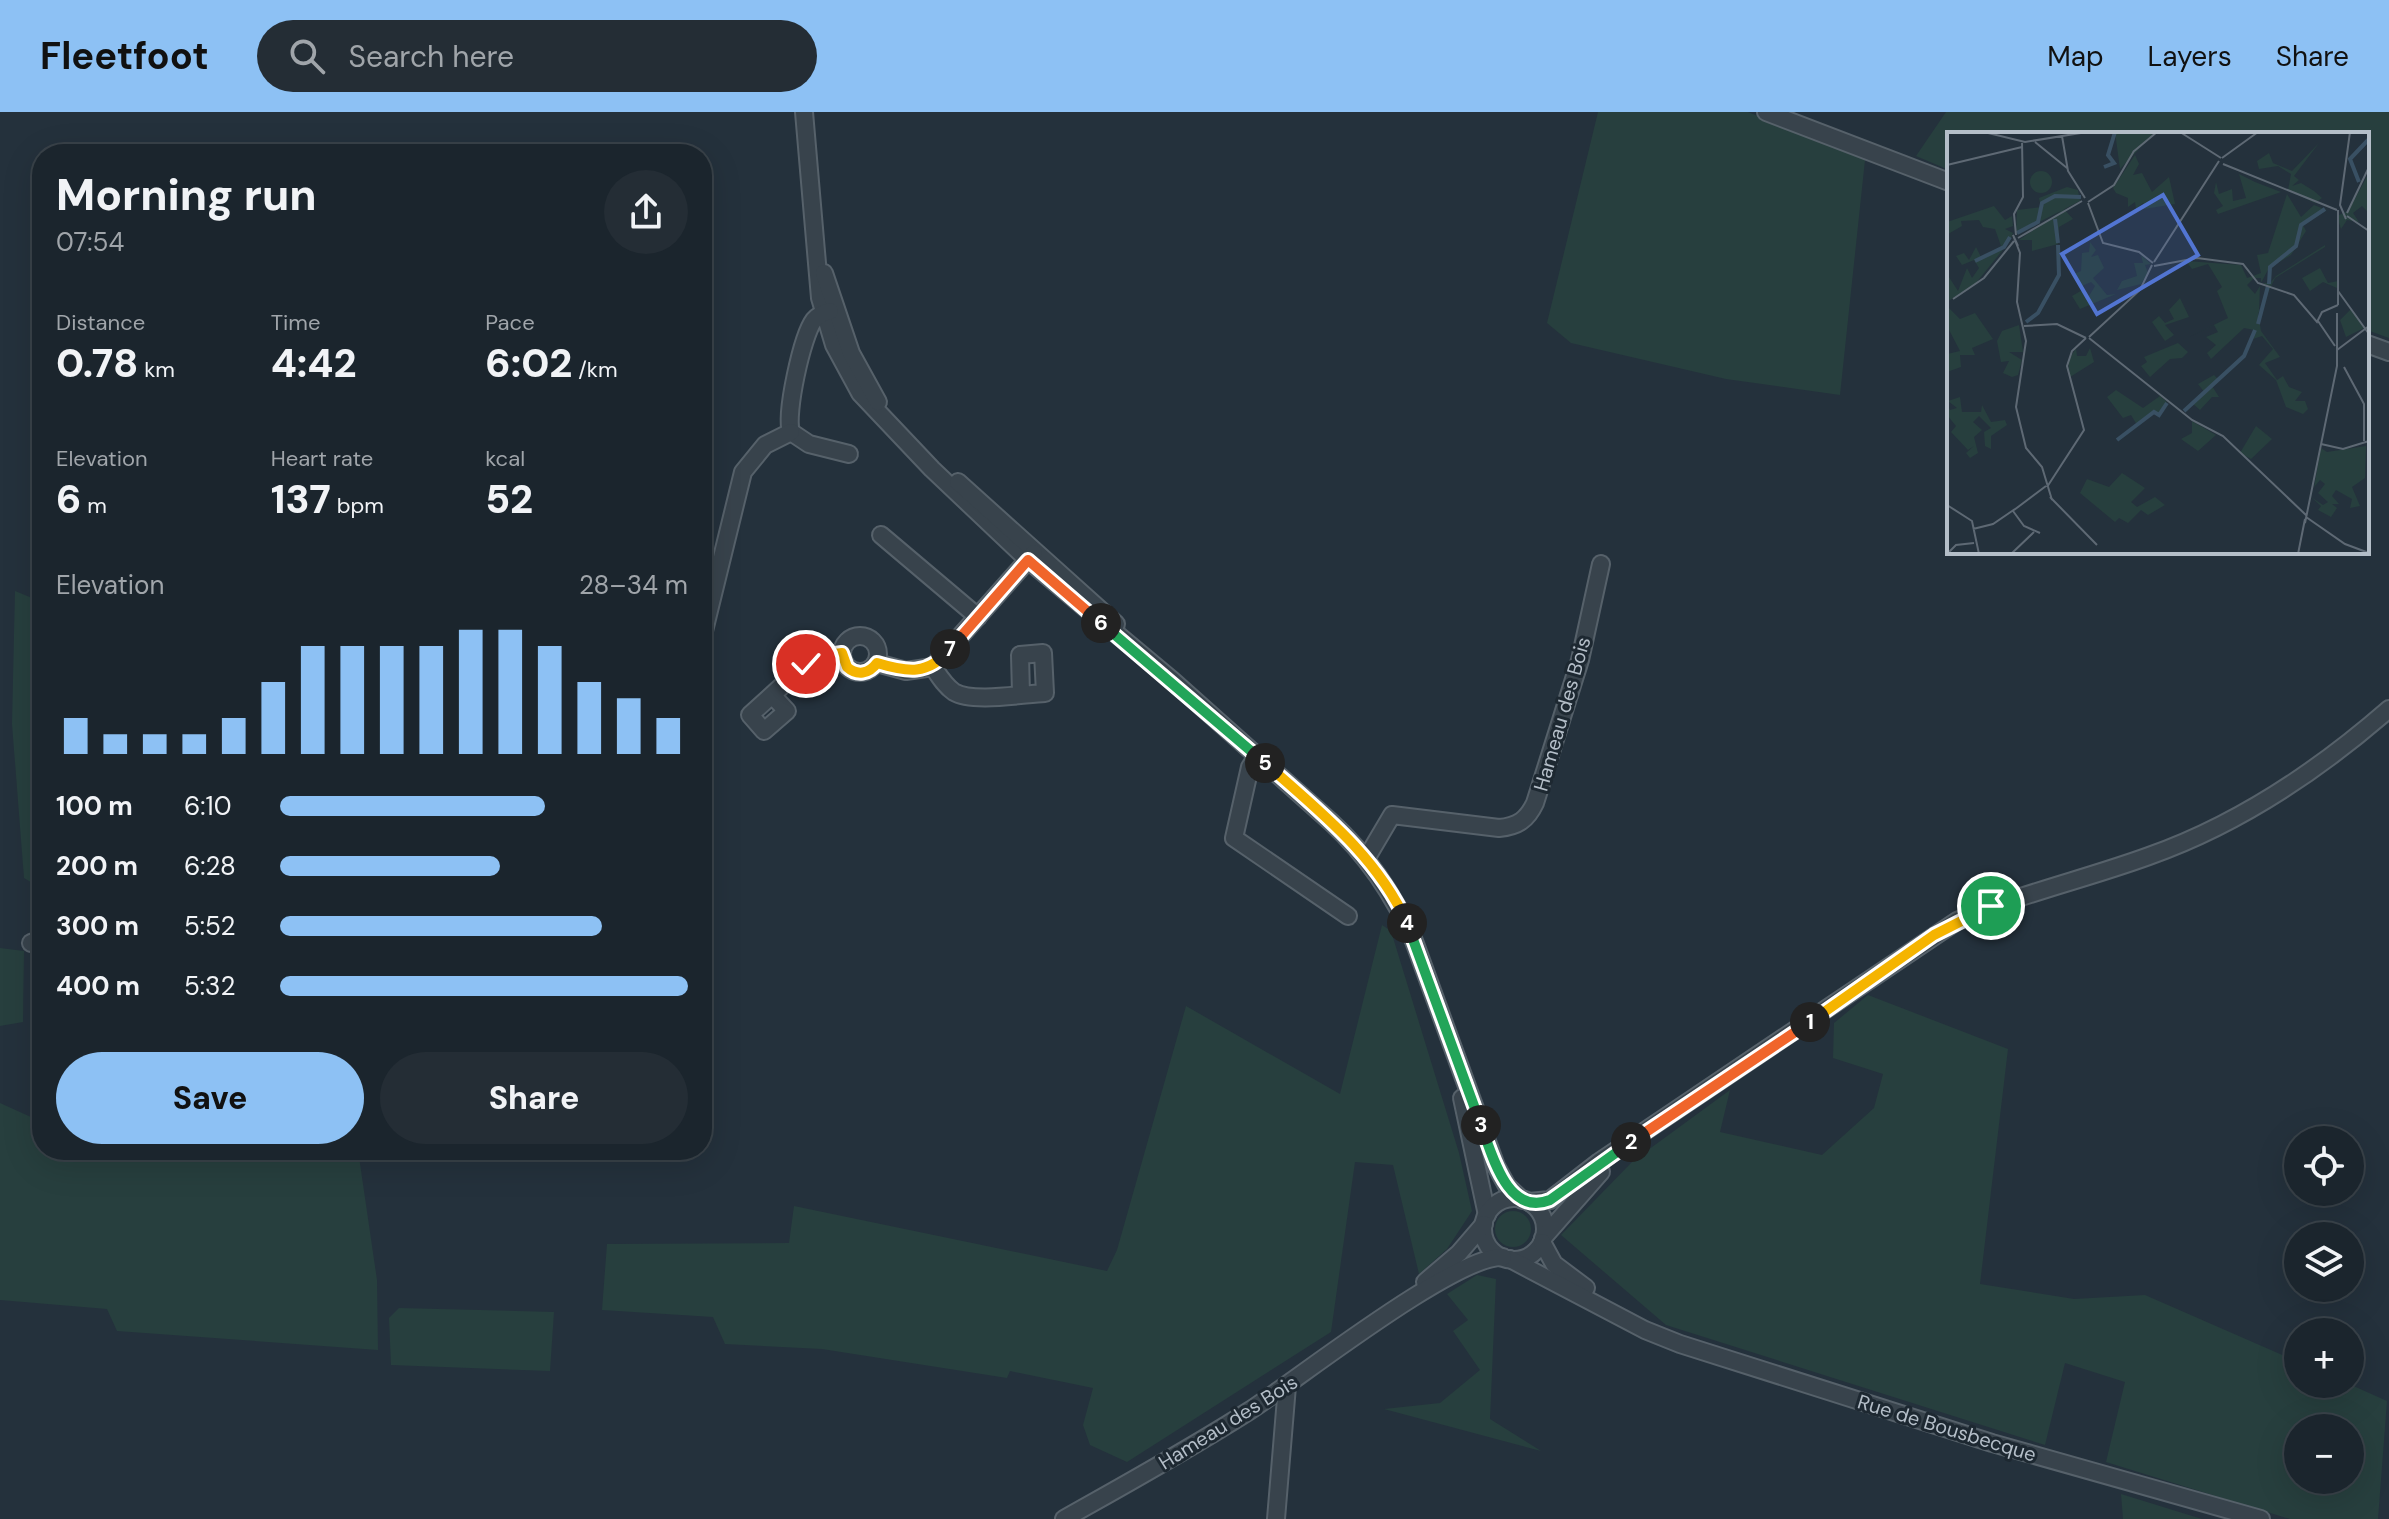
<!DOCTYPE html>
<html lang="en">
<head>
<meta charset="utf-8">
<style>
  body { margin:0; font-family:"DM Sans",sans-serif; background:#242d35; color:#f1f3f6; height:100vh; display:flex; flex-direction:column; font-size:30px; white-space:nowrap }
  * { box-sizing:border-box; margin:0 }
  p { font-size:26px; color:#a0a5aa }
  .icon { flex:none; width:44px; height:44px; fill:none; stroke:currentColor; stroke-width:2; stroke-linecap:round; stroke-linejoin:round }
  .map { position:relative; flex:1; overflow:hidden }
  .side { position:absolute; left:32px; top:32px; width:680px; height:1016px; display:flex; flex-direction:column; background:#1b252d; border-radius:32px; box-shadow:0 8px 32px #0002,0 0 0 2px #394249 }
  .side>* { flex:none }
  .fabs { position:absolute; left:2284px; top:1014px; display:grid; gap:16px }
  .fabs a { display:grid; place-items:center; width:80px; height:80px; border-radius:50%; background:#1b252d; box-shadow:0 8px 32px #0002,0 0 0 2px #394249; font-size:40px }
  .pin { position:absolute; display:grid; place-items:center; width:68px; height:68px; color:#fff; margin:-34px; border:4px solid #fff; border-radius:50%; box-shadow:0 2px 8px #0007 }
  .km { position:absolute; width:40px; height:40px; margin:-20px; border-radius:50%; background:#222; color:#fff; font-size:22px; line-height:40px; text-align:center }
  .round { display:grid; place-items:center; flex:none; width:84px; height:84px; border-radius:42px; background:#242d35 }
  .headline { display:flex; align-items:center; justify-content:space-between; height:136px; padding:0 24px }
  h1 { font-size:44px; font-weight:800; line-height:60px }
  .metrics { display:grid; grid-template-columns:repeat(3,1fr); gap:12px; height:136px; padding:8px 24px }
  .metrics div { display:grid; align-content:center }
  .metrics b { font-size:40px; font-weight:800 }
  .metrics small { font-size:22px; font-weight:400 }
  .metrics p { font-size:22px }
  .chart { height:224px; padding:16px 24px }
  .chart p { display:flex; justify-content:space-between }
  .chart svg { width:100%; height:144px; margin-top:8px; stroke:#8dc1f4; stroke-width:6 }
  .action { display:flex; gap:16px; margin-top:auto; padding:16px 24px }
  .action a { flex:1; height:92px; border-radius:48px; background:#8dc1f4; color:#111; font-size:32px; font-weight:800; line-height:92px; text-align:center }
  .action a+a { background:#242d35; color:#f1f3f6 }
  ul { padding:0 24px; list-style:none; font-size:26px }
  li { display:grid; grid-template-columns:128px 96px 1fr; align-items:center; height:60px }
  li i { height:20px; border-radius:10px; background:#8dc1f4 }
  header { display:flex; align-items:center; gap:48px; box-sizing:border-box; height:112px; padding:0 40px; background:#8dc1f4; color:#111 }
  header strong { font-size:38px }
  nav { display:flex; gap:44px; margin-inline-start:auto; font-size:28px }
  .search { width:560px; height:72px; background:#242d35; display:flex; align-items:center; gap:20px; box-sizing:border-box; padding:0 28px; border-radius:44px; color:#a0a5aa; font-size:30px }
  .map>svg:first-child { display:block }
  .green { fill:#273f3e; fill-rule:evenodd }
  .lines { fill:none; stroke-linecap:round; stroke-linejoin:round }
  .minor-casing { stroke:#56616a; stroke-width:20 }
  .minor { stroke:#38434c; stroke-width:16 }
  .split-1-casing { stroke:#fff; stroke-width:16 }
  .split-2-casing { stroke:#fff; stroke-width:16 }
  .split-3-casing { stroke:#fff; stroke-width:16 }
  .split-4-casing { stroke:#fff; stroke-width:16 }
  .split-5-casing { stroke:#fff; stroke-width:16 }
  .split-6-casing { stroke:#fff; stroke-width:16 }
  .split-7-casing { stroke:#fff; stroke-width:16 }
  .split-8-casing { stroke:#fff; stroke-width:16 }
  .split-1 { stroke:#f5b400; stroke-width:10 }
  .split-2 { stroke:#f0652b; stroke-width:10 }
  .split-3 { stroke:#22a559; stroke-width:10 }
  .split-4 { stroke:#22a559; stroke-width:10 }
  .split-5 { stroke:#f5b400; stroke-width:10 }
  .split-6 { stroke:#22a559; stroke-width:10 }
  .split-7 { stroke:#f0652b; stroke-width:10 }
  .split-8 { stroke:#f5b400; stroke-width:10 }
  .labels { text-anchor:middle; stroke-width:6; stroke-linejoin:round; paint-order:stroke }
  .street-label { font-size:20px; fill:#b4bec8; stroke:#1d2831 }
  .inset-river { fill:none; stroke:#395063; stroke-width:4 }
  .inset-road { fill:none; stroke:#5e6974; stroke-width:2 }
  .view { fill:#5275d2; fill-opacity:0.15; stroke:#5275d2; stroke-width:4 }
  .inset-edge { fill:none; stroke:#b4bec8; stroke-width:4 }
</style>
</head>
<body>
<header>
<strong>Fleetfoot</strong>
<div class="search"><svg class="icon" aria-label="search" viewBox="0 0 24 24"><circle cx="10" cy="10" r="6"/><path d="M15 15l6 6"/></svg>Search here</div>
<nav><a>Map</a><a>Layers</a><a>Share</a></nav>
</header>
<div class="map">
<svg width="2389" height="1407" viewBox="0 0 2389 1407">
  <rect width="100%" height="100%" fill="#24313c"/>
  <g class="green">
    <polygon points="1598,0 1748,0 1865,48 1840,283 1726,267 1571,231 1547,211"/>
    <polygon points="1946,0 2389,0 2389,226 2367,218 2367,22 1949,22 1949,58 1916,44"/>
    <polygon points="15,479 42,490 42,771 34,772 24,766 12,612"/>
    <polygon points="1382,813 1391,819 1459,1041 1472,1099 1447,1137 1419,1162 1393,1053 1355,1050 1331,1220 1127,1350 1090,1333 1083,1313 1093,1276 1010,1259 1007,1266 822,1237 725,1232 713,1205 602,1198 607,1132 789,1131 794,1094 1107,1159 1117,1138 1186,894 1340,982"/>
    <polygon points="0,836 24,839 23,910 0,914"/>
    <path d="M1868,883L2008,937L1980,1172L2074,1187L2145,1183L2298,1250V1272H2349L2387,1289L2378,1407H2290L2106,1350L2125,1270L2065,1251L2045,1333L1666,1213L1561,1123L1633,1049L1730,978L1720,1020L1822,1043L1874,996L1883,962L1833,946L1834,911ZM2298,1316H2350V1368H2298Z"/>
    <polygon points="0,991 42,1010 42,1038 358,1038 377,1168 378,1238 117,1219 107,1197 0,1188"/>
    <circle cx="1513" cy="1117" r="18"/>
    <polygon points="1477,1163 1496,1167 1490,1307 1541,1339 1384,1297 1440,1291 1480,1258 1453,1219 1468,1208 1447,1182"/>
    <polygon points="399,1196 554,1200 550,1259 391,1253 389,1206"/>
    <polygon points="2121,1382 2202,1407 2123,1407"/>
  </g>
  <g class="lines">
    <defs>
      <g id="minor">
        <path d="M804,0L820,186L834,233L860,281L932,357L1028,448L1173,569L1331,710C1368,744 1394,783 1414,829L1496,1054L1507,1074L1522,1088"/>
        <polyline points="1766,0 1949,70"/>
        <polyline points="824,161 851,241 878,290"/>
        <polyline points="2367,232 2389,240"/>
        <path d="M791,320C785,302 802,224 814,208C818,203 823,201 830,199"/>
        <polyline points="791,320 809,332 849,342"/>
        <polyline points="958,370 1116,512"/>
        <polyline points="881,423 978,505"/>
        <circle cx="860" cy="542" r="18"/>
        <polyline points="702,527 743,360 765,333 791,320"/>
        <polyline points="877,551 906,559 933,555 1034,441"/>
        <path d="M933,555C939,564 945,574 954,580C972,591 1023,582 1045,581L1043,541L1020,543L1021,582"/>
        <polyline points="772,583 787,599 764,619 750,603 806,552 821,544 842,541"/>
        <polyline points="1257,644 1250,655 1234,726 1348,804"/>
        <path d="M1366,747L1392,703L1499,716C1518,714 1527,708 1535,691L1580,548L1601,452"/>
        <polyline points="31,831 42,827"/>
        <polyline points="1462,986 1487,1103"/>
        <circle cx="1514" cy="1117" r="31"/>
        <path d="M1529,1090L1550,1088L1599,1050L1957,809C2019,782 2086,767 2149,744C2237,713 2319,658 2389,597"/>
        <polyline points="1543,1126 1601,1060"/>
        <polyline points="1542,1130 1554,1152 1586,1176"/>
        <polyline points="1510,1147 1645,1218 1680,1232 1992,1331 2261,1407"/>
        <polyline points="1425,1170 1459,1141 1484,1112"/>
        <path d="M1064,1407C1126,1372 1188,1338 1249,1299C1297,1268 1455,1143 1503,1145"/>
        <polyline points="1276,1407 1287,1274"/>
      </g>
    </defs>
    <use href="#minor" class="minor-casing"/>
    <use href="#minor" class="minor"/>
  </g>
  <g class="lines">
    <defs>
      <polyline id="split-1" points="1810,910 1934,823 1991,794"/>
      <polyline id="split-2" points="1631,1030 1810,910"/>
      <path id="split-3" d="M1481,1013C1492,1042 1507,1105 1550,1088L1631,1030"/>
      <polyline id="split-4" points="1407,811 1481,1013"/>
      <path id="split-5" d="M1265,651C1319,699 1377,744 1407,811"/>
      <polyline id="split-6" points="1101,511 1265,651"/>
      <polyline id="split-7" points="950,537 1028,448 1101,511"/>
      <path id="split-8" d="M806,552L821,544L842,541L847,555C857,564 869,562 877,551C907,560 928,564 950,537"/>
    </defs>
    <use href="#split-1" class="split-1-casing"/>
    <use href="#split-2" class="split-2-casing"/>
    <use href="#split-3" class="split-3-casing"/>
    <use href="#split-4" class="split-4-casing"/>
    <use href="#split-5" class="split-5-casing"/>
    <use href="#split-6" class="split-6-casing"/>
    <use href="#split-7" class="split-7-casing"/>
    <use href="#split-8" class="split-8-casing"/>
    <use href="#split-1" class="split-1"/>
    <use href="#split-2" class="split-2"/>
    <use href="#split-3" class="split-3"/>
    <use href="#split-4" class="split-4"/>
    <use href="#split-5" class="split-5"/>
    <use href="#split-6" class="split-6"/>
    <use href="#split-7" class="split-7"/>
    <use href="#split-8" class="split-8"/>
  </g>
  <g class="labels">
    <g class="street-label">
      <text transform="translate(1562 602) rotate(-74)" y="7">Hameau des Bois</text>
      <text transform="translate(1228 1310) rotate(-32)" y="7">Hameau des Bois</text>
      <text transform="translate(1947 1316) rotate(17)" y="7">Rue de Bousbecque</text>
    </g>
  </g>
  <g transform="translate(1947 20)">
    <rect width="422" height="422" fill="#24313c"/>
    <path d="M168,0L178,2L208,0L173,37ZM372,11L347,44L352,48L345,54L354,51L367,59L375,66L368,71L341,58L344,42L331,34L312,37L310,29L322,21L326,31L345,39ZM188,23L192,32L186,43L195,41L205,60L222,45L228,72L197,77L196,71L189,77L188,70L181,75V66L169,61L166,56ZM83 50a11 11 0 1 1 22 0a11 11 0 1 1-22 0ZM422,41V81L415,74L406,81L412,90L400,88L394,97L390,84L401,79ZM292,42L308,50L334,60L271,82L269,78L276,74L267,61L269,50L272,62L285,57L286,69L299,66ZM120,55L131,58L133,69L69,102L70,78L94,75L92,66ZM340,62L354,85L367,73L380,78L356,93L359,99L344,123L324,135V150L329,144L378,113V115L328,146L311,182L314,199L333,225L318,231L330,248L336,244L342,255L355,260L348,269H358L361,277L356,282L339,275L329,248L312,233L326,217L315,204L306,207L307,198L297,196L264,227L260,221L269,213L259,205L271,200L267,193L242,205L281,186L270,159L275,155L261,132L245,137L239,129L294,133L300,146L314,141L310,123L321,121ZM322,136V151H316L321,154L318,167L312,179L313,154L308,162L300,153L307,146H314V151ZM47,74L58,88L65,84L66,94L58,97L66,101L63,109L29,151L0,170V142L11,159L20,136L25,146L32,136L27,128L15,133L9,124L17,121L22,128L29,115L35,127L54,114L48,97L36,95L32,88L14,89L15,94L1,102L0,90ZM117,77L126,87L112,95L111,112L85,119V108H72ZM143,110L149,118L144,125L151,123L157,136L146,146L160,163L169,162L133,177L125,164L137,157L142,164L148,154L144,150L135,154L127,142L134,139L135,121L142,120ZM194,123L204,132L198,133L201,141L194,152L170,158L175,149L190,144L187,131H196ZM373,136L381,151L391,149L390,156L376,150L363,159L355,146ZM233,166L242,185L218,193L227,203L218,209L205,190L212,184L218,191L227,187L222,178ZM0,174L13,187L28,181L46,207L25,216L28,223H13L14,235L0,240V222L13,219L0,194ZM404,177L417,196L399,205L393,188ZM72,193L76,220H62L75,228L71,243L65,245L56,241L62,229L54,230L50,209L55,199ZM231,211L241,220L235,226L223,227L203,245L194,234L200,230L197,225ZM129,216L130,224H139L143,216L147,230L123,245L121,229ZM267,243L272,248L265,254L272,265H265L253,278L245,271L258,261L251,252ZM169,258L196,276L213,264L220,270L212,283L207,280L190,293L184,283L176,286L160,265ZM13,265L15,280H34L35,273L44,290L58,288L60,293L44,304V317L38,314L37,300L44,296L32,284L26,290L35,298L27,305L31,321L23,326L19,321L27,314L21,318L4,300L9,294L0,283V272L3,278L10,276L1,269ZM245,289L269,303L251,319L234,307L245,301ZM309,294L325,307L304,327L293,321ZM419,314L418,346L405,355L413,374L403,376L405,367L389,358L385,364L392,372H385L390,376L384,385L371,378L374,374L364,365L376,373L381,370L371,361L378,352L373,348L367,355L374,316L380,320ZM175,341L198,356L184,370L190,375L208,365L218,373L201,383L194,378L181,391L172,386L168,390L133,361L140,347L162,355Z" fill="#273f3e" fill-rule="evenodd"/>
    <path class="inset-river" d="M157,35L167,31L161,23L168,0M412,50L403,27L422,7M108,87L111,111M70,101L91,90L95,71L108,64L134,65M28,129L57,115L63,105M322,152L323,135L349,114L354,93L378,77M79,190L91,181L112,143L111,113M311,192L321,154M237,279L297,224L308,198M170,308L207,280L212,283L220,271"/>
    <path class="inset-road" d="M37,0L78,10L140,0M233,0L274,26M115,4L121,39L138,66M88,10L120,36M186,20L210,0M275,26L311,0M276,32L390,78M0,33L75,15M141,70L167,53L187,19M141,71L156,111L192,120L206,131M400,81L422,35M400,84L422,99M399,87L393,73L403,0M69,103L67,82L76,65L75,9M71,106L135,69M71,114L66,103L73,121L70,170L79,209L69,275L79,316L95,335L105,368M207,130L272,29M207,134L250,126L296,132L311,151L347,163L370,190L375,180L391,173M391,159L422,202M6,167L37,146L67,109M391,173V78M371,189L388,214M77,194L110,192L139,206M142,205L193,158L205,133M142,206L245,288L276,304L360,384M390,218L422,194M397,235L417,272V309M374,312L396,317L422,309M100,355L137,298L120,234L125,219L139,206M103,365L150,413M0,373L25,389L32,422M67,378L99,354M66,379L77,394L93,401M359,385L398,412L422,421M358,391L390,234V181M26,397L46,392L68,377M0,422L9,413L27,411M64,422L87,400M351,422L358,387"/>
    <path class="view" d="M216,63L251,123L150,182L115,122Z"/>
    <rect width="422" height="422" class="inset-edge"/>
  </g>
</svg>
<div class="fabs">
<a><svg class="icon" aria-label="locate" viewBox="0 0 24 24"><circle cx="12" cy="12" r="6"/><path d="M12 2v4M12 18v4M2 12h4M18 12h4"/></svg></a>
<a><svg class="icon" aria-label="layers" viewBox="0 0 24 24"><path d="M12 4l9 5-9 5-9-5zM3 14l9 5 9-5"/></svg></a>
<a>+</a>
<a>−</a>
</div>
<div class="pin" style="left:1991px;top:794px;background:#1e9e55"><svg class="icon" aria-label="arrive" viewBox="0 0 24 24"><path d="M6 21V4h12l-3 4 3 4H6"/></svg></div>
<div class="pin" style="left:806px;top:552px;background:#d93025"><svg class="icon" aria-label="check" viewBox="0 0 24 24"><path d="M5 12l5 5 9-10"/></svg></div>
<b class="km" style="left:1810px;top:910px">1</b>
<b class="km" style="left:1631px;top:1030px">2</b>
<b class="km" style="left:1481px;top:1013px">3</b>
<b class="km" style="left:1407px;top:811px">4</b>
<b class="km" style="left:1265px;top:651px">5</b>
<b class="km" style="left:1101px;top:511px">6</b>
<b class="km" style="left:950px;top:537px">7</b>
<section class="side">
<div class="headline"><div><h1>Morning run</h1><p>07:54</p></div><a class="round"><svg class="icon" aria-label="share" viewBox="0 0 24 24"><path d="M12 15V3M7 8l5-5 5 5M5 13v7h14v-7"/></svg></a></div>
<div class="metrics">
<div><p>Distance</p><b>0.78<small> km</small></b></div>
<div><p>Time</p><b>4:42</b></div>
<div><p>Pace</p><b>6:02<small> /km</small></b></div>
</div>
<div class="metrics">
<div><p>Elevation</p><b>6<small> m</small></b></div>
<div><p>Heart rate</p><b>137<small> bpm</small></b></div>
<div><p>kcal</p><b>52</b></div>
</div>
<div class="chart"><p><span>Elevation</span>28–34 m</p>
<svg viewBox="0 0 160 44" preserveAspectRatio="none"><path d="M5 44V33M15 44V38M25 44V38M35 44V38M45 44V33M55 44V22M65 44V11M75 44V11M85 44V11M95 44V11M105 44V6M115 44V6M125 44V11M135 44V22M145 44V27M155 44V33"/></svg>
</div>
<ul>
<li><b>100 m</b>6:10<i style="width:65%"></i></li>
<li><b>200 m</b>6:28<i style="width:54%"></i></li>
<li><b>300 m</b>5:52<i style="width:79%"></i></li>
<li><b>400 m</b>5:32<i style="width:100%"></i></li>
</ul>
<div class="action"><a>Save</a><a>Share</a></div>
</section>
</div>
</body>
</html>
